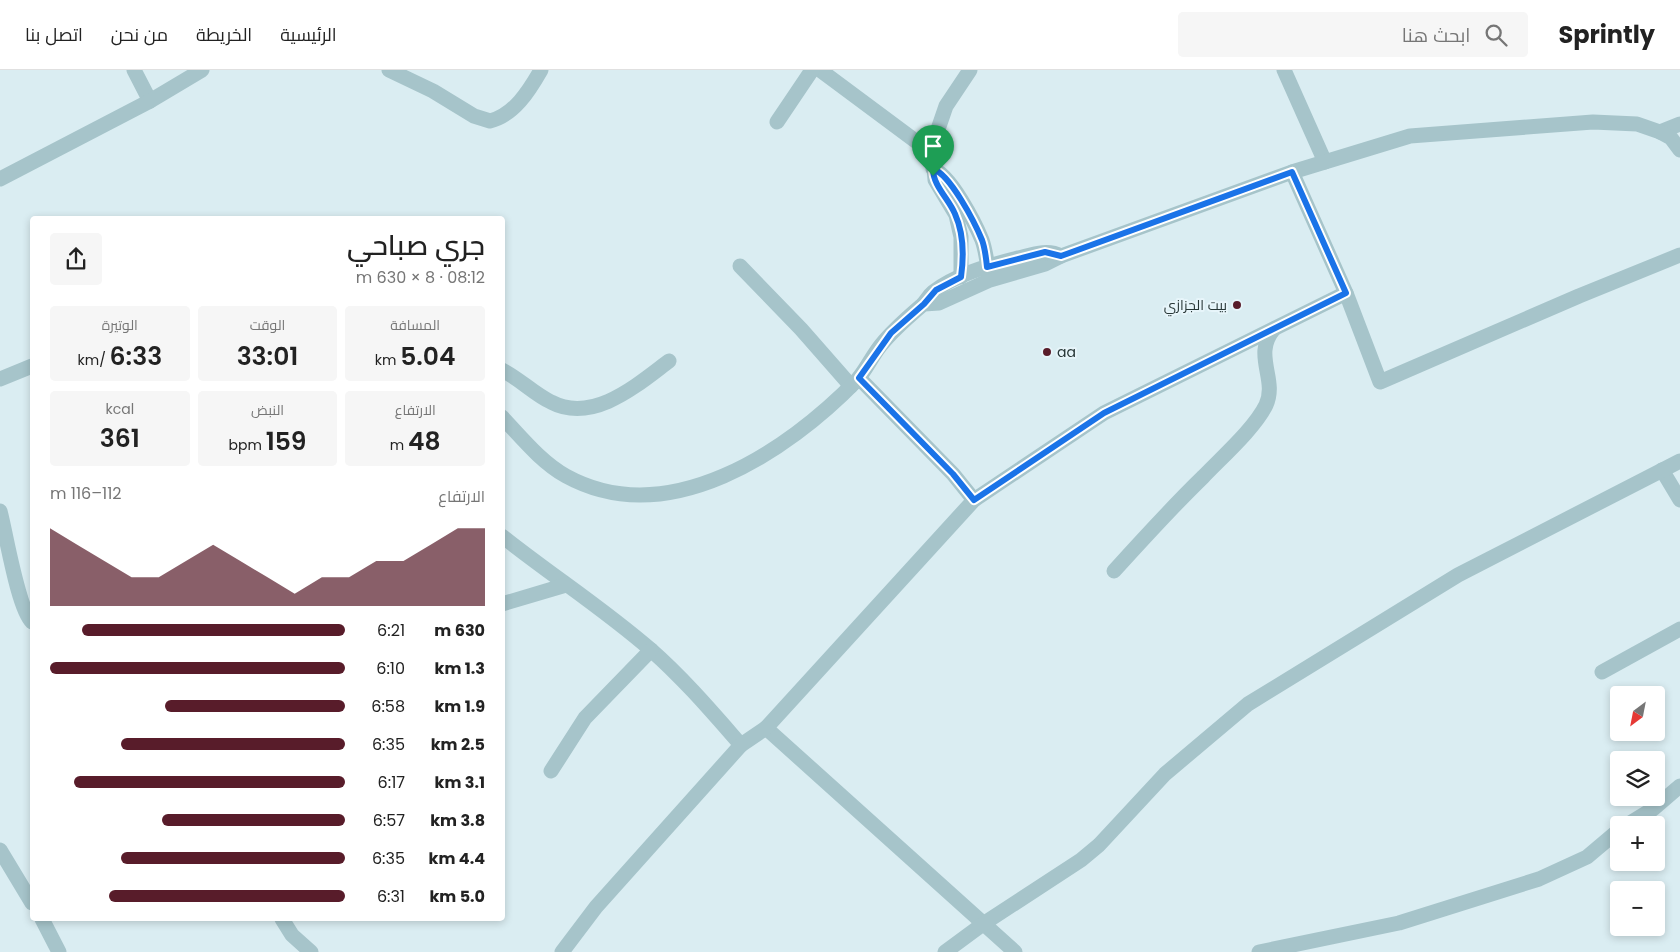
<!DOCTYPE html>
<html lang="ar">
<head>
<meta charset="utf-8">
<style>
  body { margin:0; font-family:Poppins,Cairo,sans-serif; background:#f6f6f6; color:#222; direction:rtl; height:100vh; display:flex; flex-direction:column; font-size:19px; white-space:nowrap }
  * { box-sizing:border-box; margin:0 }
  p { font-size:16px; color:#767676 }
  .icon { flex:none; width:28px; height:28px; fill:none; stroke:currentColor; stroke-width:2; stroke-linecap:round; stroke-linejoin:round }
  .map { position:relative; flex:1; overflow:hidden; direction:ltr }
  .drawer { position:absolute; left:30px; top:146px; width:475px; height:705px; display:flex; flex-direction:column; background:#fff; border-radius:5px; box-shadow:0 2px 8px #0003; direction:rtl }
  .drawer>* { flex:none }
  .needle { width:32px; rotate:212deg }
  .tools { position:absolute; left:1610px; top:616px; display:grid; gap:10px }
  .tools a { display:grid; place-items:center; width:55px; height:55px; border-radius:5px; background:#fff; box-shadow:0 2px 8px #0003; font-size:25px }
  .pin { position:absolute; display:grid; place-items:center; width:42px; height:42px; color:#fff; margin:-51px -21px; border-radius:50% 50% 50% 0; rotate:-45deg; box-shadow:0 0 5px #0007 }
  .pin .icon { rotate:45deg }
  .round { display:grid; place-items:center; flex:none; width:52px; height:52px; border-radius:5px; background:#f6f6f6 }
  .overview { display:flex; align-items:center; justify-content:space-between; height:85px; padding:0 20px }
  h1 { font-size:28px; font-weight:600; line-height:38px }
  .stats { display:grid; grid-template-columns:repeat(3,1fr); gap:8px; height:85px; padding:5px 20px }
  .stats div { display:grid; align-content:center; border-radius:5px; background:#f6f6f6; text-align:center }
  .stats b { font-size:25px; font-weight:600 }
  .stats small { font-size:14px; font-weight:400 }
  .stats p { font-size:14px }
  .chart { height:140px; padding:10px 20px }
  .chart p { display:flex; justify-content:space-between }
  .chart svg { width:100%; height:90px; margin-top:5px; fill:#581c2a; opacity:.7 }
  ul { padding:0 20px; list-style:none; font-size:16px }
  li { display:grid; grid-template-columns:80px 60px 1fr; align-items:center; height:38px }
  li i { height:12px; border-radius:6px; background:#581c2a }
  header { display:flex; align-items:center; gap:30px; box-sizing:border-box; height:70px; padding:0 25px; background:#fff; border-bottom:1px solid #e0e0e0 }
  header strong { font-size:24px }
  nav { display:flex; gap:28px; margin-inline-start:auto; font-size:18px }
  .search { width:350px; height:45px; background:#f6f6f6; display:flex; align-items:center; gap:12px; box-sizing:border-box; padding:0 18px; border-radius:5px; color:#767676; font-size:19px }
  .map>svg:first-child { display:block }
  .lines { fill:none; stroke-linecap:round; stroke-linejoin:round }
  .minor { stroke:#a6c4ca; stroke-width:15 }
  .route-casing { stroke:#fff; stroke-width:10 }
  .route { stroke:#1a73e8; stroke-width:6 }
  .poi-dot { fill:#581c2a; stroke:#e7f5fa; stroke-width:2 }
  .labels { text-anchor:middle; stroke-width:4; stroke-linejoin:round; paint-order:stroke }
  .poi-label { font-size:14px; fill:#273636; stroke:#e7f5fa; text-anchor:end }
</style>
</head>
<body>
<header>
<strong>Sprintly</strong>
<div class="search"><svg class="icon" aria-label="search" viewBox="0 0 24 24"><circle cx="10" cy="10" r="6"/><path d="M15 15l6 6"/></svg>ابحث هنا</div>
<nav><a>الرئيسية</a><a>الخريطة</a><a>من نحن</a><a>اتصل بنا</a></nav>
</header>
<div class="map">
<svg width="1680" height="882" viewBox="0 0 1680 882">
  <rect width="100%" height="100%" fill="#daedf2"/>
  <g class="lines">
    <g class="minor">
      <polyline points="134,0 150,31"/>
      <path d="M389,0L433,21L474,46L490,51C514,45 529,21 541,0"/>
      <polyline points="820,0 933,84"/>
      <polyline points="1284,0 1325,92"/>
      <polyline points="777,52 812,0"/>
      <polyline points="1660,62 1680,54"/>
      <path d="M933,99C950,104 975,153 982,170C986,181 987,193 989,205"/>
      <polyline points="1292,102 1346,223 1380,312 1579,226 1680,185"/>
      <polyline points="0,109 150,31 202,0"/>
      <polyline points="740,196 801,259 851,316"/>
      <polyline points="961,207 961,167 956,145 935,110 933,84 935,68 946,36 970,0"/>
      <polyline points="924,234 939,233 990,210 1045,194 1061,186 1292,102 1410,66 1593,52 1637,54 1660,62 1671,68 1680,80"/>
      <path d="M502,300C520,309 534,324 551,332C593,354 637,315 669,291"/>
      <polyline points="859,308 953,404 974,430"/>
      <polyline points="0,309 32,296"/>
      <path d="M502,347C522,368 541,392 566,406C668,462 787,382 857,310C866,300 872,286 881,275C893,260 907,248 921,236C926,232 928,226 933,222C955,205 987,196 1014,189C1029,186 1046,178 1061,186"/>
      <polyline points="1662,400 1680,430"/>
      <path d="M0,441C6,463 18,539 32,552"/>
      <path d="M502,466C551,505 604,539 651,580C684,609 712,642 741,675"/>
      <path d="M1114,501C1143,469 1172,437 1203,407C1221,388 1255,358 1266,335C1278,309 1252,285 1274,259"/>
      <polyline points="502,534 566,515"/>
      <polyline points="1602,602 1680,559"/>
      <polyline points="766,658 1015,882"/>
      <polyline points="551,701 585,648 651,580"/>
      <polyline points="1627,755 1653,739 1680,716"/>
      <polyline points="0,780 32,833"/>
      <polyline points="42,849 59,882"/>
      <polyline points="282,849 292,865 311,882"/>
      <polyline points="562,882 596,837 741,675 766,658 974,430 1104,343 1346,223"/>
      <polyline points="945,882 983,854 1081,790 1099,775 1165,704 1248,634 1458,505 1680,391"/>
      <polyline points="1259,882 1399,853 1539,809 1587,787 1619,760"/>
    </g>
  </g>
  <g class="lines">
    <defs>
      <path id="route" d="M933,99C950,104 975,153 982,170C985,178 986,187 987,197L1045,182L1061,186L1292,102L1346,223L1104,343L974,430L953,404L859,308L891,263L924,234L936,220L961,207C964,186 964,164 955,144C949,129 933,116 933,99Z"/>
    </defs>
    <use href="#route" class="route-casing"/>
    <use href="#route" class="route"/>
  </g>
  <g class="poi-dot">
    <circle cx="1237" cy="235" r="5"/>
    <circle cx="1047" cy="282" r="5"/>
  </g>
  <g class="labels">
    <g class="poi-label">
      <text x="1227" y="240">بيت الجزازي</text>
      <text x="1057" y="287" text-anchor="start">aa</text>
    </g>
  </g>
</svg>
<div class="tools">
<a><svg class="needle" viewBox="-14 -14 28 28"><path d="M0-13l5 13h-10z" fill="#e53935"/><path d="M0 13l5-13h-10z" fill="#767676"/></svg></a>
<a><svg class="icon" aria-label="layers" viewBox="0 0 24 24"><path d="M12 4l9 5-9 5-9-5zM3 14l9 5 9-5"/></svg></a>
<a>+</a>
<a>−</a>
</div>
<div class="pin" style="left:933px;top:106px;background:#1e9e55"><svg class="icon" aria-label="arrive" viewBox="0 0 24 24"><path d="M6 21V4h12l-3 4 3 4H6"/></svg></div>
<section class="drawer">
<div class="overview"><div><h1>جري صباحي</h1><p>08:12 · 8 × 630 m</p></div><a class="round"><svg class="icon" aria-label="share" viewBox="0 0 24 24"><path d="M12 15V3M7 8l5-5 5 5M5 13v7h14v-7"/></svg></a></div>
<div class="stats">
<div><p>المسافة</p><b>5.04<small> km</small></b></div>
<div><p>الوقت</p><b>33:01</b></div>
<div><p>الوتيرة</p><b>6:33<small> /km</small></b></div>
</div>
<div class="stats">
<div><p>الارتفاع</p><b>48<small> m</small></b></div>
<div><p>النبض</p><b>159<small> bpm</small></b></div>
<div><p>kcal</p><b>361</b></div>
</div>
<div class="chart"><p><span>الارتفاع</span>112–116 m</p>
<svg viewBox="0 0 160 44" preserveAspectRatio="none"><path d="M0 44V6L10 14L20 22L30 30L40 30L50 22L60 14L70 22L80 30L90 38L100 30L110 30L120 22L130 22L140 14L150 6L160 6V44z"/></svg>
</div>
<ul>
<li><b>630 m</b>6:21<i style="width:89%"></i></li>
<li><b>1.3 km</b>6:10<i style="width:100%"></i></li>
<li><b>1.9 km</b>6:58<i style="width:61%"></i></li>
<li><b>2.5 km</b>6:35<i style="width:76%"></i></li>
<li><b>3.1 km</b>6:17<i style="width:92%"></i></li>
<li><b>3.8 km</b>6:57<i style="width:62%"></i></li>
<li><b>4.4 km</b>6:35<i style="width:76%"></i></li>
<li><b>5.0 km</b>6:31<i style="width:80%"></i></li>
</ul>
</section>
</div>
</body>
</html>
